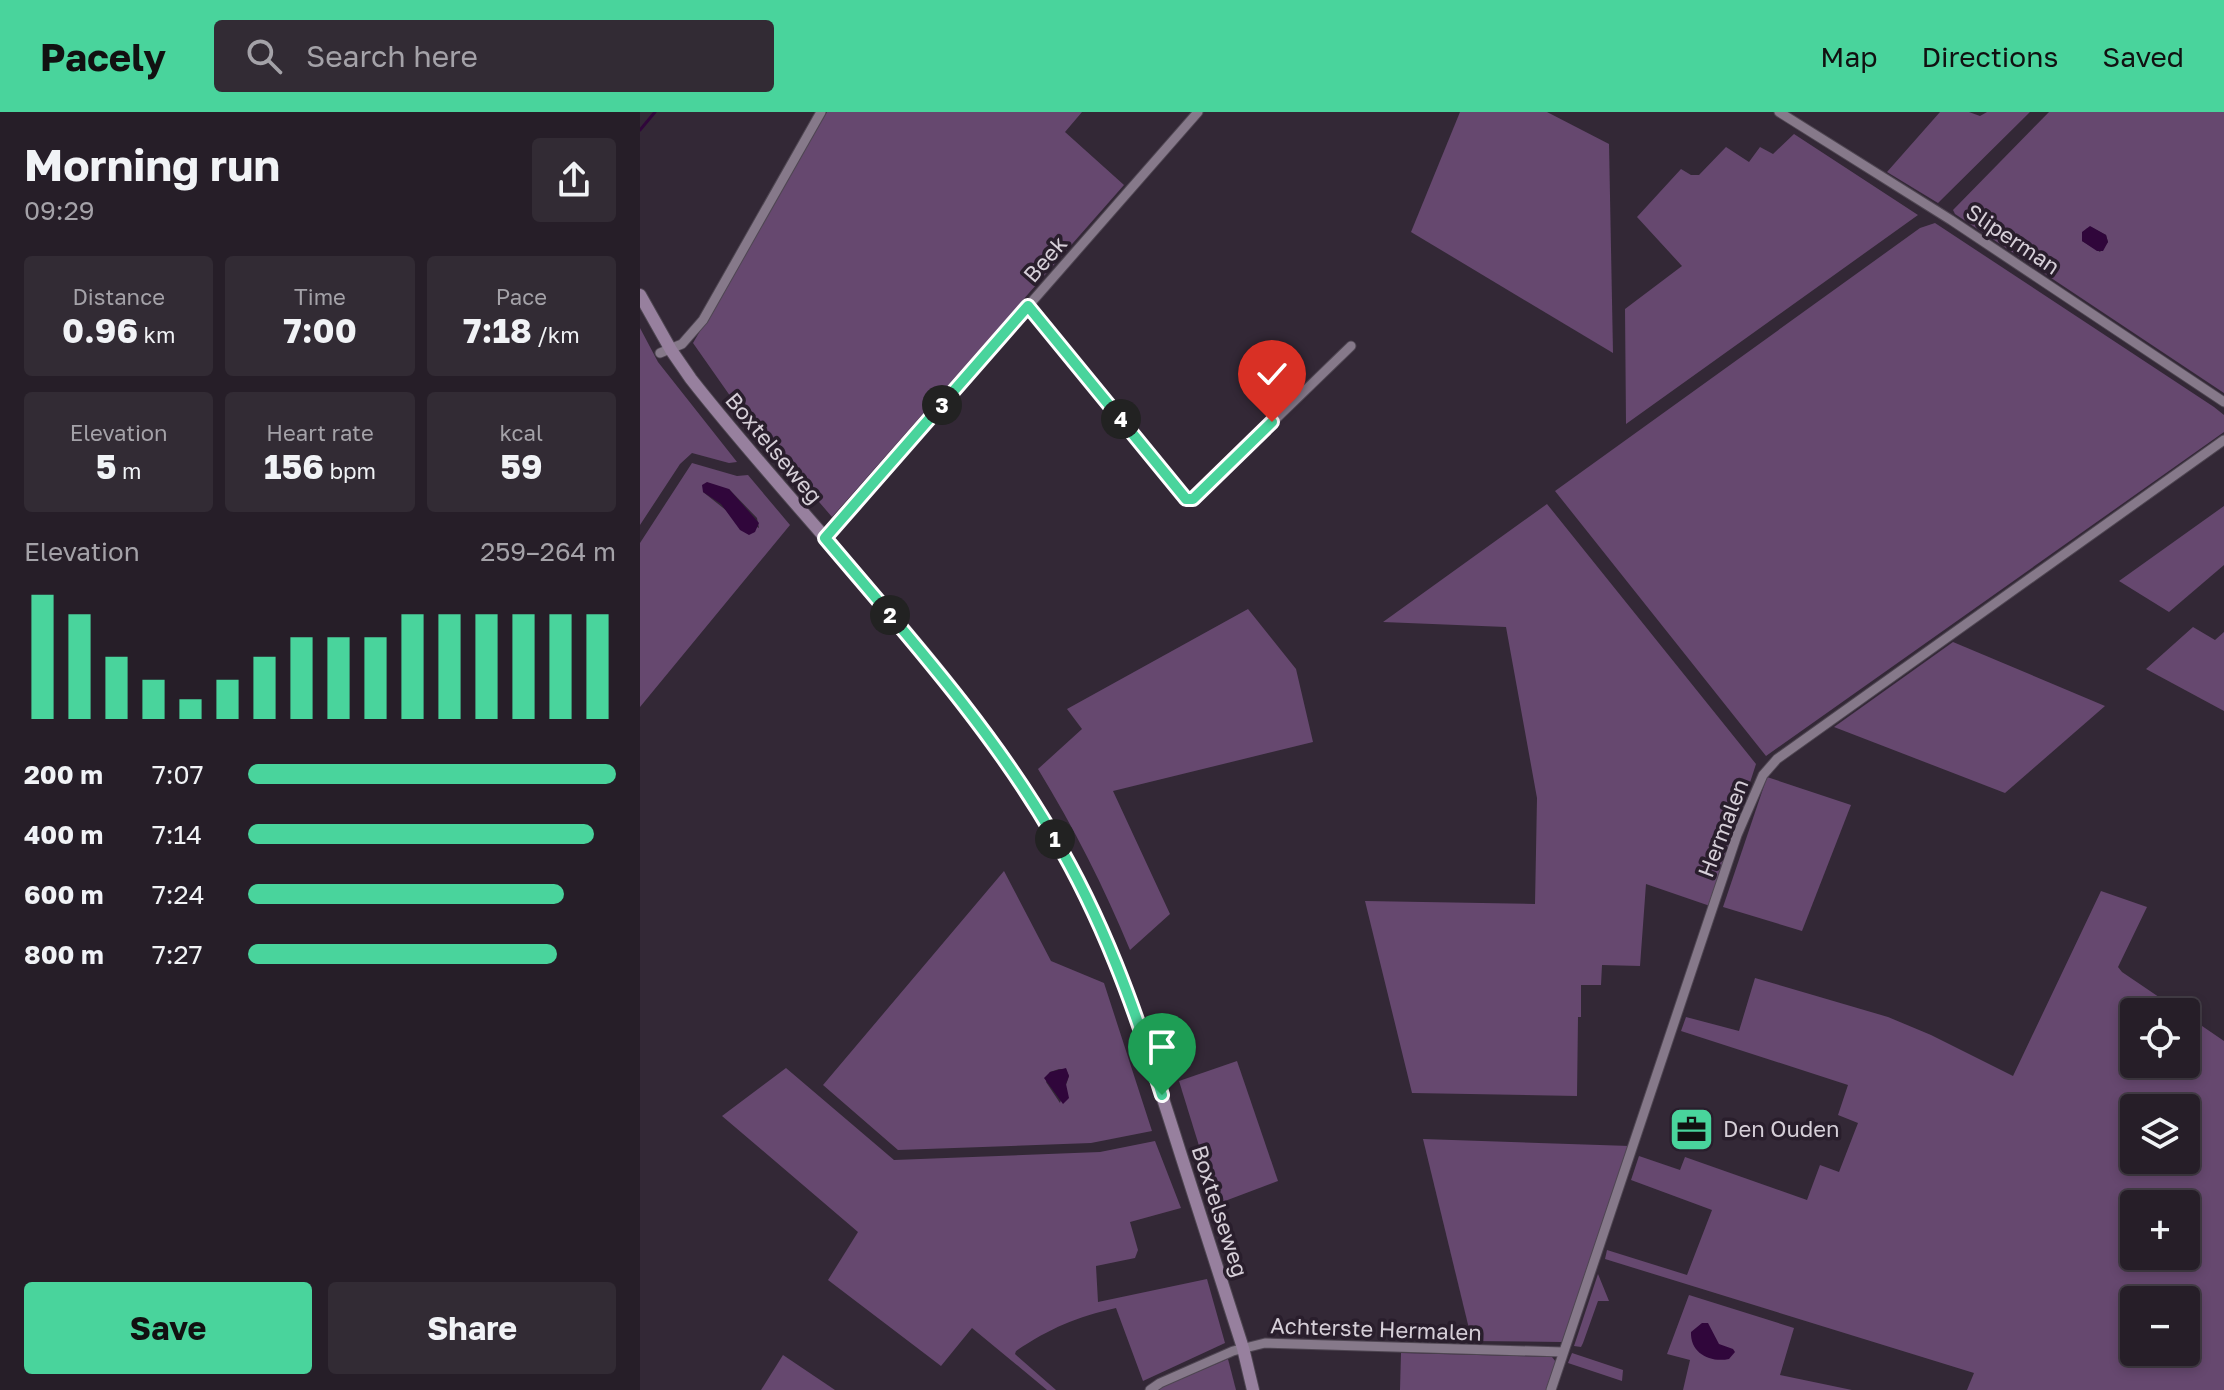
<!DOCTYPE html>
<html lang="en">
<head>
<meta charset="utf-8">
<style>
  body { margin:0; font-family:"Golos Text",sans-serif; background:#322b34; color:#f1f3f6; height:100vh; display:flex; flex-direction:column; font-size:30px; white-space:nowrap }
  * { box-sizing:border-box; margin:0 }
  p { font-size:26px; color:#a4a2a8 }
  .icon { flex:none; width:44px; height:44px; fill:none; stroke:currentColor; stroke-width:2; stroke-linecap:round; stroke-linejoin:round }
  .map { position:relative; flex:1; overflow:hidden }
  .side { display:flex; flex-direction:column; background:#261e28; width:640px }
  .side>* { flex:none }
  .controls { position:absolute; left:1480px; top:886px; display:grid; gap:16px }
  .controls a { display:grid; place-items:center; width:80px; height:80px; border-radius:8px; background:#261e28; box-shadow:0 4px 12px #0003,0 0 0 2px #423c45; font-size:40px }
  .pin { position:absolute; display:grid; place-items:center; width:68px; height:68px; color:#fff; margin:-82px -34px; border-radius:50% 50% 50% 0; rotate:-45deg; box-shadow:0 0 8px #0007 }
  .pin .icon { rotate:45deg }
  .km { position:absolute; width:40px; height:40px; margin:-20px; border-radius:50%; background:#222; color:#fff; font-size:22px; line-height:40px; text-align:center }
  .round { display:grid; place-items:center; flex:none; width:84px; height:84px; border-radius:8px; background:#322b34 }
  .summary { display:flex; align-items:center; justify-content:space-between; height:136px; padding:0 24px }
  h1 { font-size:44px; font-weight:700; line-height:60px }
  .metrics { display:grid; grid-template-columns:repeat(3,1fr); gap:12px; height:136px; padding:8px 24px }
  .metrics div { display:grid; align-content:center; border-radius:8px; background:#322b34; text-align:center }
  .metrics b { font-size:34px; font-weight:700 }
  .metrics small { font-size:22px; font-weight:400 }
  .metrics p { font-size:22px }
  .chart { height:224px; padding:16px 24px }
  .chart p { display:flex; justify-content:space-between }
  .chart svg { width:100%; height:144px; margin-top:8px; stroke:#49d49c; stroke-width:6 }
  .cta { display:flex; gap:16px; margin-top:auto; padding:16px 24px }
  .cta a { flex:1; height:92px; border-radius:8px; background:#49d49c; color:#111; font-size:32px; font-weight:700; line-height:92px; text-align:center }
  .cta a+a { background:#322b34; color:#f1f3f6 }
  ul { padding:0 24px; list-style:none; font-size:26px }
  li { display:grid; grid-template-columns:128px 96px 1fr; align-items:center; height:60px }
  li i { height:20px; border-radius:10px; background:#49d49c }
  header { display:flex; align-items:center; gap:48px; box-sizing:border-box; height:112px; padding:0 40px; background:#49d49c; color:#111 }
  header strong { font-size:38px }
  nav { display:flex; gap:44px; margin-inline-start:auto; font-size:28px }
  .search { width:560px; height:72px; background:#322b34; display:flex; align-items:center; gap:20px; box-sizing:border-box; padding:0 28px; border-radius:8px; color:#a4a2a8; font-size:30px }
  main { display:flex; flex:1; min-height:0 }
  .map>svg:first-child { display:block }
  .green { fill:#66486f; fill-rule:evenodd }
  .water { fill:#30063b }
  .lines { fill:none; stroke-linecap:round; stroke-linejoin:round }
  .stream { stroke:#30063b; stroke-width:3 }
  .street-casing { stroke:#4f4652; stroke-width:11 }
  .secondary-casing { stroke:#4f4652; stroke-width:14 }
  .street { stroke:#86798a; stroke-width:9 }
  .secondary { stroke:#97809e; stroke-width:12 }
  .route-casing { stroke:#fff; stroke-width:16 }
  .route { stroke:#49d49c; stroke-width:10 }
  .labels { text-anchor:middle; stroke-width:7; stroke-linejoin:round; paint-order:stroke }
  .street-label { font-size:22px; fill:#d6cfd8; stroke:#291e2c }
  .poi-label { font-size:22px; fill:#d6cfd8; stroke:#291e2c; text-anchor:start }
</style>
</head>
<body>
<header>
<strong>Pacely</strong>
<div class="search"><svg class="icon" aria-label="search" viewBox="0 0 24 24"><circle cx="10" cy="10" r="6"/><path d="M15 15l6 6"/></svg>Search here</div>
<nav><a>Map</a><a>Directions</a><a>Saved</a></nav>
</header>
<main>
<section class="side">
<div class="summary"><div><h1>Morning run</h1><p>09:29</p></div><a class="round"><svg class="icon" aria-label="share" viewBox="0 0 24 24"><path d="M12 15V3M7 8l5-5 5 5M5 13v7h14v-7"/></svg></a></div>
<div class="metrics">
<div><p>Distance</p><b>0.96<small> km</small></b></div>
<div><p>Time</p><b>7:00</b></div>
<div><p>Pace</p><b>7:18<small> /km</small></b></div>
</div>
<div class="metrics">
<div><p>Elevation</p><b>5<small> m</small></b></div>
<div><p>Heart rate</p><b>156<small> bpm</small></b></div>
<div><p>kcal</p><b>59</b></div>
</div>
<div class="chart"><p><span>Elevation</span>259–264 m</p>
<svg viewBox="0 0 160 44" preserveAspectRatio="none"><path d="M5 44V6M15 44V12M25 44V25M35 44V32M45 44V38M55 44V32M65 44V25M75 44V19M85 44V19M95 44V19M105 44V12M115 44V12M125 44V12M135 44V12M145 44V12M155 44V12"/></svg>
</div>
<ul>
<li><b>200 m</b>7:07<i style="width:100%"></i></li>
<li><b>400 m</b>7:14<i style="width:94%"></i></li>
<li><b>600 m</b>7:24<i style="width:86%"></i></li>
<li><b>800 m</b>7:27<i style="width:84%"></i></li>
</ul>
<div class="cta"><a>Save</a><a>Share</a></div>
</section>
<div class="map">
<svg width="1584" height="1278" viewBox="0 0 1584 1278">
  <rect width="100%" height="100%" fill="#332836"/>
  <g class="green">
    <polygon points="187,0 442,0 425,20 484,73 192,405 100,298 53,231"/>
    <polygon points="820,0 907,0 969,32 973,241 771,120"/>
    <polygon points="1300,0 1329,0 1340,4 1347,0 1390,0 1298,91 1247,60"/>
    <path d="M1409,0H1584V281L1315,102L1313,98ZM1451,115L1466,123L1468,130L1460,140L1442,129L1446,117Z"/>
    <polygon points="1154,22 1278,103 986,312 985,197 1042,154 997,105 1041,57 1051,63 1059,63 1086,35 1109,50 1120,35 1133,42"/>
    <polygon points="1295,111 1574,295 1584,303 1584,320 1126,644 915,379 1237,147 1280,116"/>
    <polygon points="0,216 18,250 97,350 89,351 52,341 40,352 0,413"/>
    <path d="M52,351L97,364L108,363L150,413L0,595V431ZM89,377L117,406L119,416L87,399L63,380Z"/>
    <polygon points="907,392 1116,652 1070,794 1006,772 1000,854 962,853 961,873 941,873 941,905 938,905 937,984 772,981 725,789 895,792 897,686 866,515 743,510"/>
    <polygon points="1584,394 1584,453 1529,500 1479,469"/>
    <path d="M608,497L656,557L673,630L473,679L530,802L490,838C464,775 434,716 398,657L442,617L427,597Z"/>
    <polygon points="1553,515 1575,528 1584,520 1584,599 1506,557"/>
    <polygon points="1313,530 1465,594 1365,681 1194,615"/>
    <polygon points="1127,665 1211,693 1162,819 1083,795"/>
    <path d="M364,759L411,849L464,871L512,1019L451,1031L258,1038L183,973ZM419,957H426L429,964L420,991L406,970L410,960Z"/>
    <path d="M1461,779L1507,795L1478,855L1482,860L1541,900H1494V952H1546V903L1584,929V1278H1327L1334,1261L965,1147L967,1138L1047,1163L1072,1098L991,1068L999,1044L1040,1058L1045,1045L1167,1088L1180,1053L1199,1060L1218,1011L1198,1003L1208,973L1041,919L1046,905L1099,919L1115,866L1248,905L1291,923L1373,964ZM1494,996H1546V1048H1494ZM1494,1092H1546V1144H1494ZM1494,1188H1546V1240H1494Z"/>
    <polygon points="597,949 638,1069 577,1092 539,969"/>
    <path d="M146,956L254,1048L460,1040L515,1029L541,1096L490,1110L498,1138L495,1146L456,1154L458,1190L567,1167L585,1231L503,1269L476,1196C437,1205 410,1216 376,1239L375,1242L416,1278H407L332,1216L301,1254L188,1168L218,1120L82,1004Z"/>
    <polygon points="783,1027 990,1034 922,1230 832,1229"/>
    <polygon points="958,1162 969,1189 958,1189 943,1231 941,1235 934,1234"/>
    <polygon points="1049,1183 1154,1216 1140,1263 1212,1278 1043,1278 1050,1248 1027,1242"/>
    <polygon points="761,1241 912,1245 916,1250 906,1278 760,1278"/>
    <polygon points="932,1241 983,1258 982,1269 928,1251"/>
    <polygon points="143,1243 195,1278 121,1278"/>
    <polygon points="588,1247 596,1278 515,1278"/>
  </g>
  <g class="water">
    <polygon points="1450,114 1466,123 1468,130 1463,139 1457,139 1442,129 1442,120"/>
    <polygon points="67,370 89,377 119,411 115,420 109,423 100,418 81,392 63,380 62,373"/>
    <polygon points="426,956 429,964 426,972 429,986 423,992 404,966 410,960"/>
    <path d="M1062,1211H1068L1079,1232L1093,1237L1095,1240L1089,1247C1070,1251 1050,1241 1051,1220Z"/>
  </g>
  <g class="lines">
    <polyline class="stream" points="0,18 15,0"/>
    <defs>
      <g id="street">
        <polyline points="1139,0 1311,108 1584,290"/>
        <polyline points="388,194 546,387 553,387 711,234"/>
        <polyline points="20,241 42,232 63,208 181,0"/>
        <polyline points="185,426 558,0"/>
        <polyline points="510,1278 520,1271 593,1239 625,1231 923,1240"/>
        <polyline points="911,1278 1097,723 1123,663 1137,647 1584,328"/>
      </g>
      <path id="secondary" d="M0,183L31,238L51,267C171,420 317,556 415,726C472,825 506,932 540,1040C561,1105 582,1170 603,1236L613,1278"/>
    </defs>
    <use href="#street" class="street-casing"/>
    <use href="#secondary" class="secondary-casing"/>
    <use href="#street" class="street"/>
    <use href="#secondary" class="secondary"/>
  </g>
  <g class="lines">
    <defs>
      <path id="route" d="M522,983C494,894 462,806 414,725C351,616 266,522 185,426L388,194L546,387H553L632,310"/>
    </defs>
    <use href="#route" class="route-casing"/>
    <use href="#route" class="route"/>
  </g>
  <defs>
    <symbol id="office-square" viewBox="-11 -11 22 22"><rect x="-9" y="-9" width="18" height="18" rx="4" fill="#49d49c" stroke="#291e2c"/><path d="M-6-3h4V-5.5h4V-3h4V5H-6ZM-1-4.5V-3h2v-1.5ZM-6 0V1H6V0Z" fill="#111"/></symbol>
  </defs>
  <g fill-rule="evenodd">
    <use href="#office-square" x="1026" y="992" width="51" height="51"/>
  </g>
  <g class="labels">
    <g class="street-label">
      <text transform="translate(1373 127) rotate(34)" y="8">Sliperman</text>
      <text transform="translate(405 147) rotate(-49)" y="8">Beek</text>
      <text transform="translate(134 336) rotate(50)" y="8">Boxtelseweg</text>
      <text transform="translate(1083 716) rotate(-69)" y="8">Hermalen</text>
      <text transform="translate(580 1099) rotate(72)" y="8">Boxtelseweg</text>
      <text transform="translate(736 1217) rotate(2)" y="8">Achterste Hermalen</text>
    </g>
    <g class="poi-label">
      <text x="1083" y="1025">Den Ouden</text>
    </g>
  </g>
</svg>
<div class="controls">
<a><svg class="icon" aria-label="locate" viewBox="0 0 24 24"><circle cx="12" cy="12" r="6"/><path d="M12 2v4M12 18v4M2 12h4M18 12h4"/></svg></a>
<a><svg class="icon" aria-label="layers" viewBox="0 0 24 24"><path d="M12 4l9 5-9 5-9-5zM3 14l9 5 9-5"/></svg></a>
<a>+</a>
<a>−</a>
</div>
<div class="pin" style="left:522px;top:983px;background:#1e9e55"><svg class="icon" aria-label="arrive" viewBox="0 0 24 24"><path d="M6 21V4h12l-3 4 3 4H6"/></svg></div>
<div class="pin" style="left:632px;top:310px;background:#d93025"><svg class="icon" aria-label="check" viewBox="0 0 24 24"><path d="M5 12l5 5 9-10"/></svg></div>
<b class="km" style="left:415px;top:727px">1</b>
<b class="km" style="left:250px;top:503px">2</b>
<b class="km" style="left:302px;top:293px">3</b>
<b class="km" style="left:481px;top:307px">4</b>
</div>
</main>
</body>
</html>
